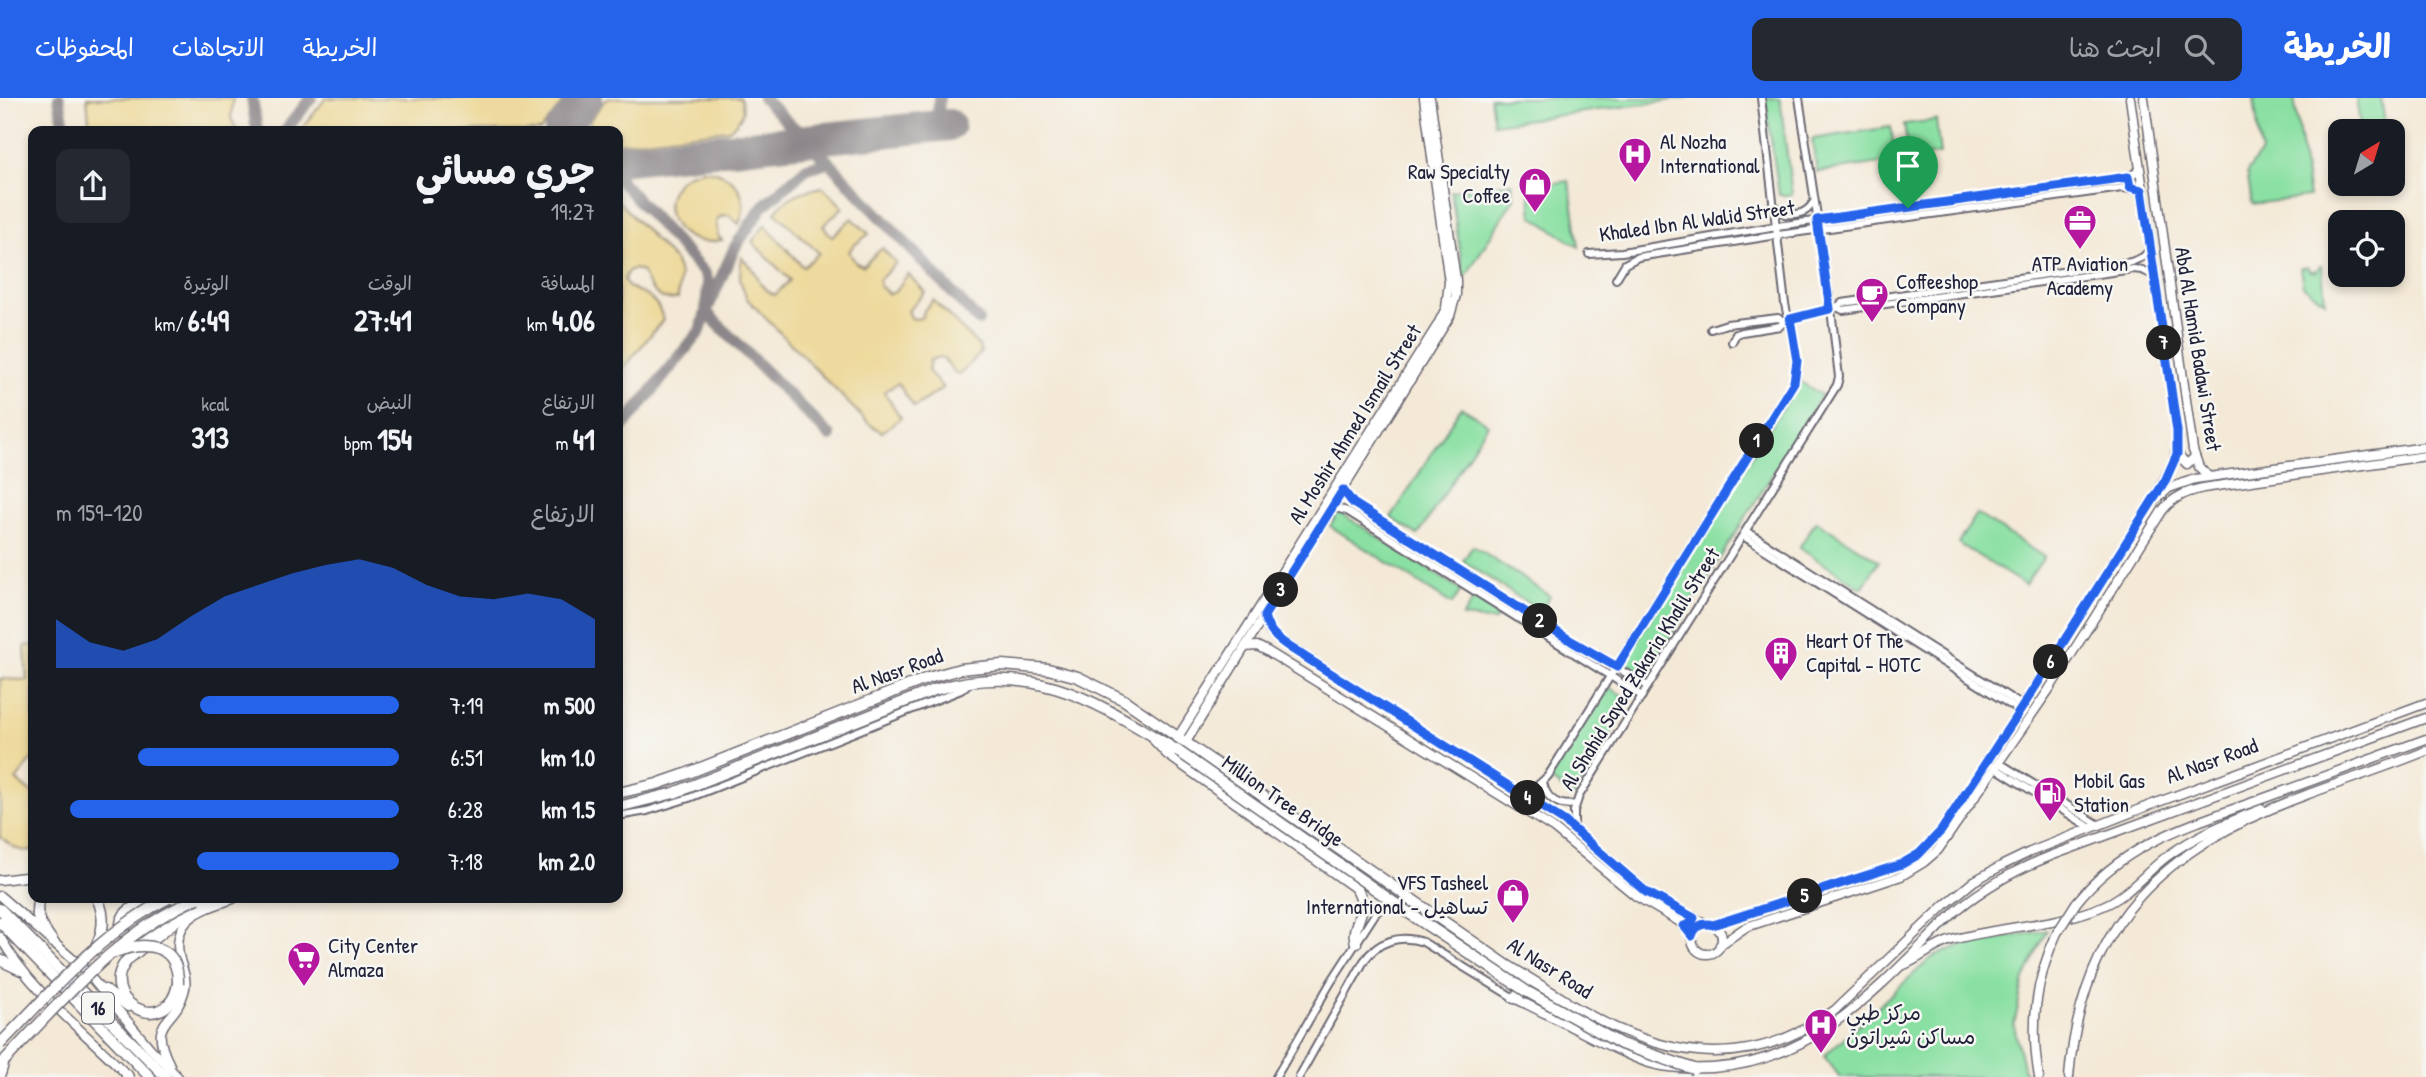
<!DOCTYPE html>
<html lang="ar">
<head>
<meta charset="utf-8">
<style>
  body { margin:0; font-family:"Patrick Hand","Playpen Sans Arabic",sans-serif; background:#242831; color:#f1f3f6; direction:rtl; height:100vh; display:flex; flex-direction:column; font-size:26px; white-space:nowrap }
  * { box-sizing:border-box; margin:0 }
  p { font-size:23px; color:#9ea1a6 }
  .icon { flex:none; width:38px; height:38px; fill:none; stroke:currentColor; stroke-width:2; stroke-linecap:round; stroke-linejoin:round }
  .map { position:relative; flex:1; overflow:hidden; direction:ltr }
  .sheet { position:absolute; left:28px; top:28px; width:595px; height:777px; display:flex; flex-direction:column; background:#171b24; border-radius:14px; box-shadow:0 4px 10px #0003; direction:rtl }
  .sheet>* { flex:none }
  .needle { width:46px; rotate:38deg }
  .fabs { position:absolute; left:2328px; top:21px; display:grid; gap:14px }
  .fabs a { display:grid; place-items:center; width:77px; height:77px; border-radius:14px; background:#171b24; box-shadow:0 4px 10px #0003; font-size:35px }
  .pin { position:absolute; display:grid; place-items:center; width:60px; height:60px; color:#fff; margin:-72px -30px; border-radius:50% 50% 50% 0; rotate:-45deg; box-shadow:0 0 7px #0007 }
  .pin .icon { rotate:45deg }
  .km { position:absolute; width:35px; height:35px; margin:-18px; border-radius:50%; background:#222; color:#fff; font-size:19px; line-height:35px; text-align:center }
  .round { display:grid; place-items:center; flex:none; width:74px; height:74px; border-radius:14px; background:#242831 }
  .overview { display:flex; align-items:center; justify-content:space-between; height:119px; padding:0 28px }
  h1 { font-size:38px; font-weight:700; line-height:52px }
  .metrics { display:grid; grid-template-columns:repeat(3,1fr); gap:10px; height:119px; padding:7px 28px }
  .metrics div { display:grid; align-content:center }
  .metrics b { font-size:30px; font-weight:700 }
  .metrics small { font-size:19px; font-weight:400 }
  .metrics p { font-size:19px }
  .chart { height:196px; padding:14px 28px }
  .chart p { display:flex; justify-content:space-between }
  .chart svg { width:100%; height:126px; margin-top:7px; fill:#2563eb; opacity:.7 }
  ul { padding:0 28px; list-style:none; font-size:23px }
  li { display:grid; grid-template-columns:112px 84px 1fr; align-items:center; height:52px }
  li i { height:18px; border-radius:9px; background:#2563eb }
  header { display:flex; align-items:center; gap:42px; box-sizing:border-box; height:98px; padding:0 35px; background:#2563eb; color:#fff }
  header strong { font-size:33px }
  nav { display:flex; gap:38px; margin-inline-start:auto; font-size:24px }
  .search { width:490px; height:63px; background:#242831; display:flex; align-items:center; gap:18px; box-sizing:border-box; padding:0 24px; border-radius:14px; color:#9ea1a6; font-size:26px }
  .map>svg:first-child { display:block }
  .green { fill:#8ae0a3; stroke:#56816f; stroke-width:2 }
  .sand { fill:#eeda9e; stroke:#887e6c; stroke-width:2 }
  .lines { fill:none; stroke-linecap:round; stroke-linejoin:round }
  .taxiway { stroke:#8b8689; stroke-width:12 }
  .runway { stroke:#8b8689; stroke-width:32 }
  .minor-casing { stroke:#6c6872; stroke-width:10 }
  .major-casing { stroke:#6c6872; stroke-width:11 }
  .highway-casing { stroke:#6c6872; stroke-width:13 }
  .minor { stroke:#fff; stroke-width:6 }
  .major { stroke:#fff; stroke-width:8 }
  .highway { stroke:#fff; stroke-width:10 }
  .major-bridge-casing { stroke:#6c6872; stroke-width:11; stroke-linecap:butt }
  .highway-bridge-casing { stroke:#6c6872; stroke-width:13; stroke-linecap:butt }
  .major-bridge { stroke:#fff; stroke-width:8 }
  .highway-bridge { stroke:#fff; stroke-width:10 }
  .route-casing { stroke:#fff; stroke-width:14 }
  .route { stroke:#2563eb; stroke-width:9 }
  .labels { text-anchor:middle; stroke-width:5; stroke-linejoin:round; paint-order:stroke }
  .shield { fill:#f6f6f2; stroke:#626272; stroke-width:2 }
  .shield-label { font-size:19px; font-weight:bold; fill:#22223b }
  .poi-label { font-size:21px; fill:#22223b; stroke:#f6f6f2; text-anchor:start }
  .street-label { font-size:21px; fill:#22223b; stroke:#f6f6f2 }
</style>
</head>
<body>
<header>
<strong>الخريطة</strong>
<div class="search"><svg class="icon" aria-label="search" viewBox="0 0 24 24"><circle cx="10" cy="10" r="6"/><path d="M15 15l6 6"/></svg>ابحث هنا</div>
<nav><a>الخريطة</a><a>الاتجاهات</a><a>المحفوظات</a></nav>
</header>
<div class="map">
<svg width="2426" height="979" viewBox="0 0 2426 979">
  <rect width="100%" height="100%" fill="#f6f6f2"/>
  <filter id="ink" filterUnits="userSpaceOnUse"><feTurbulence type="fractalNoise" baseFrequency=".0143" numOctaves="2"/><feDisplacementMap in="SourceGraphic" scale="14" xChannelSelector="R" yChannelSelector="G"/><feConvolveMatrix kernelMatrix="1 2 1 2 8 2 1 2 1" color-interpolation-filters="sRGB"/></filter>
  <filter id="wash" filterUnits="userSpaceOnUse"><feTurbulence type="fractalNoise" baseFrequency=".00686" numOctaves="4" result="noise"/><feDisplacementMap in="SourceGraphic" scale="28" xChannelSelector="R" yChannelSelector="G"/><feGaussianBlur stdDeviation="1.57" result="paint"/><feColorMatrix in="noise" values="0 0 0 0 0 0 0 0 0 0 0 0 0 0 0 0 0 1.4 0 .05"/><feComposite in="paint" operator="in"/></filter>
  <g filter="url(#wash)">
    <rect width="100%" height="100%" fill="#f4e9d7"/>
    <g class="green">
      <polygon points="1490,0 1688,0 1494,26"/>
      <polygon points="1765,0 1780,0 1792,97 1779,97"/>
      <polygon points="2254,0 2294,0 2309,99 2252,106 2247,74 2261,54"/>
      <polygon points="2356,0 2381,0 2386,33 2361,33"/>
      <polygon points="1936,22 1940,56 1909,60 1904,26"/>
      <polygon points="1891,29 1896,63 1817,74 1812,41"/>
      <polygon points="1569,83 1579,149 1532,118 1529,88"/>
      <polygon points="1512,85 1514,100 1464,181 1451,93"/>
      <polygon points="2320,168 2322,168 2325,203 2303,188 2300,170 2308,169 2309,173 2316,172 2314,175"/>
      <polygon points="1799,283 1822,297 1645,580 1622,566"/>
      <polygon points="1461,309 1488,326 1418,437 1391,420"/>
      <polygon points="1339,414 1461,492 1452,506 1330,428"/>
      <polygon points="1977,416 2044,459 2025,487 1958,445"/>
      <polygon points="1816,423 1879,463 1862,490 1799,450"/>
      <polygon points="1473,448 1550,498 1540,513 1463,463"/>
      <polygon points="1475,499 1500,516 1495,523 1462,519"/>
      <polygon points="1607,588 1630,602 1574,699 1547,680"/>
      <polygon points="2047,832 2024,881 2014,927 2025,979 1840,979 1824,958 1931,860 1959,848"/>
    </g>
    <g class="sand">
      <polygon points="87,0 233,0 231,20 237,33 90,33"/>
      <polygon points="326,0 566,0 540,33 300,33"/>
      <path d="M607,0H740C747,15 740,22 729,32L618,45V33H588L590,22Z"/>
      <path d="M703,72C733,74 752,96 739,126L729,117L721,118L716,123L718,138L722,142C675,154 648,101 687,77C691,75 698,74 703,72Z"/>
      <path d="M823,89L843,109L823,128L832,139L852,120L869,136L853,148L849,154L856,165L863,168L882,150L896,165L879,182L880,188L889,196L895,194L908,176L925,194L908,213L912,221L921,220L925,211L933,202L979,248L981,255L959,277C950,273 949,263 940,259L930,262L928,273L943,290L914,309L898,285L884,294L901,320L882,334L868,325L747,201L740,182L741,159C745,163 750,167 753,172C761,183 760,191 775,197L790,182L752,144L765,127L803,169L819,155L775,114C788,97 803,93 823,89Z"/>
      <path d="M618,103L674,162L680,177L678,200C660,207 647,188 642,173C632,169 627,171 624,182L627,188C646,198 658,199 663,222L618,277Z"/>
      <path d="M33,547V659L16,682L33,696V752C19,756 11,747 0,739V581L27,582L25,548Z"/>
    </g>
    <g class="lines">
      <g class="taxiway">
        <polyline points="59,0 65,33"/>
        <polyline points="252,0 257,33"/>
        <polyline points="763,0 812,47"/>
        <polyline points="937,29 939,0"/>
        <polyline points="285,33 311,0"/>
        <polyline points="794,44 814,51 829,64 978,222"/>
        <polyline points="829,64 807,70 763,108 735,149 706,214 830,338"/>
        <polyline points="618,80 705,176 708,184 706,214 700,233 618,335"/>
      </g>
      <g class="runway">
        <polyline points="560,33 587,0"/>
        <polyline points="618,62 949,27"/>
      </g>
    </g>
  </g>
  <g filter="url(#ink)">
    <g class="lines">
      <defs>
        <g id="minor">
          <path d="M1776,109L1785,116C1797,117 1806,116 1813,105"/>
          <polyline points="1589,156 1622,154 1777,128 2120,81 2132,77 2140,71"/>
          <polyline points="1616,181 1625,166 1638,159 1778,137 2122,90 2142,92"/>
          <polyline points="1837,209 1843,212 2133,171 2142,172 2153,177"/>
          <polyline points="1711,231 1727,226 1778,220 1785,223"/>
          <polyline points="1732,244 1736,236 1742,234 1780,228 1785,223 1837,209 1842,205 2131,164 2143,159 2150,152"/>
          <polyline points="1343,392 1353,405 1573,544 1648,588"/>
          <polyline points="1332,409 1347,413 1642,598"/>
          <polyline points="1746,433 2023,608"/>
          <polyline points="1743,438 2020,613"/>
          <polyline points="1998,664 2099,727"/>
          <polyline points="1994,669 2091,730"/>
          <path d="M1543,684C1546,701 1558,709 1576,706"/>
          <polyline points="1519,695 1536,689 1548,678 1796,280 1796,256 1785,206 1761,0"/>
          <polyline points="618,718 647,713 689,700 961,592 968,586"/>
          <polyline points="1574,731 1574,713 1579,698 1837,287 1839,279 1830,203 1799,0"/>
          <path d="M1276,979L1331,884L1375,816C1387,803 1399,802 1416,806"/>
          <path d="M1299,979L1364,863C1378,843 1400,836 1423,844L1514,900"/>
        </g>
        <g id="major">
          <polyline points="2130,0 2178,341 2174,363 2157,395"/>
          <polyline points="2144,0 2193,352 2199,369 2209,379"/>
          <polyline points="2177,356 2187,366 2195,359"/>
          <polyline points="1264,518 1269,532 1278,541 1564,724 1653,799 1706,826"/>
          <polyline points="1245,549 1257,548 1267,553 1553,730 1636,798 1680,824 1692,838"/>
          <polyline points="1178,639 1437,228 1446,210 1449,184 1424,0"/>
          <polyline points="1186,644 1450,218 1456,197 1456,182 1430,0"/>
          <polyline points="0,782 33,778"/>
          <polyline points="0,798 83,870 150,950 178,979"/>
          <path d="M2076,805C2126,742 2197,725 2270,698C2322,679 2374,660 2426,641"/>
          <circle cx="1707" cy="841" r="15"/>
          <polyline points="1713,827 1886,773 1902,766 1919,756 1941,733 2023,608 2149,408 2169,390 2195,381 2426,349"/>
          <path d="M0,839C34,898 83,931 129,979"/>
          <path d="M1720,847L1746,829L1901,778L1924,764L1938,752L2048,593L2162,413C2173,399 2186,394 2203,390L2426,358"/>
          <path d="M1904,867C1921,860 1934,847 1952,842C2001,828 2056,828 2103,808C2129,797 2145,775 2166,759C2196,737 2228,724 2262,711"/>
          <polyline points="105,891 128,909"/>
          <path d="M1514,900C1541,913 1568,927 1595,941C1613,949 1630,959 1649,965C1670,971 1690,971 1712,970C1819,964 1885,882 1957,812C1986,788 2017,771 2053,757L2426,620"/>
          <path d="M1565,903C1656,958 1743,979 1835,912L1946,806L1974,783L2003,767L2030,754L2153,706L2426,605"/>
          <path d="M170,967C146,920 175,928 184,894C188,883 183,872 180,862C170,821 200,812 233,801"/>
          <path d="M2039,979C2030,928 2035,882 2057,835"/>
          <path d="M2069,979C2082,823 2164,749 2306,697C2346,682 2387,669 2426,653"/>
        </g>
        <g id="highway">
          <path d="M1155,642L1168,656L1355,789C1373,813 1349,825 1356,845"/>
          <polyline points="618,695 657,686 683,677 928,580 960,571 1002,567 1048,571 1078,579 1124,602 1508,868 1565,903"/>
          <path d="M618,709L674,695L934,592C1034,561 1096,604 1178,653"/>
          <path d="M39,800C33,818 42,829 53,844"/>
          <path d="M152,800C136,808 118,813 121,833L135,840L145,838L162,827"/>
          <polyline points="0,811 166,979"/>
          <polyline points="187,813 216,800"/>
          <polyline points="0,824 150,979"/>
          <path d="M94,852C104,835 106,818 97,800"/>
          <polyline points="0,862 21,872"/>
          <path d="M178,886C167,943 93,901 128,861L192,810"/>
          <polyline points="1514,900 1524,893 1525,885"/>
          <polyline points="0,976 4,963"/>
          <polyline points="127,979 127,977"/>
        </g>
      </defs>
      <use href="#minor" class="minor-casing"/>
      <use href="#major" class="major-casing"/>
      <use href="#highway" class="highway-casing"/>
      <use href="#minor" class="minor"/>
      <use href="#major" class="major"/>
      <use href="#highway" class="highway"/>
      <defs>
        <polyline id="major-bridge" points="2057,835 2076,805"/>
        <g id="highway-bridge">
          <polyline points="1178,653 1406,813 1526,893 1621,946 1694,971"/>
          <path d="M115,854C146,842 179,846 178,886"/>
          <path d="M0,946C52,893 102,833 169,800"/>
          <path d="M4,963C63,902 118,834 198,800"/>
        </g>
      </defs>
      <use href="#major-bridge" class="major-bridge-casing"/>
      <use href="#highway-bridge" class="highway-bridge-casing"/>
      <use href="#major-bridge" class="major-bridge"/>
      <use href="#highway-bridge" class="highway-bridge"/>
    </g>
  </g>
  <g class="lines" filter="url(#ink)">
    <defs>
      <path id="route" d="M2128,79L2130,89L2142,92L2177,333V356L2165,383L2023,608L1941,733L1919,756L1902,766L1713,827C1703,824 1695,828 1692,838L1684,828L1690,826L1694,820L1646,794L1564,723L1305,559C1288,548 1269,539 1264,518L1343,392L1353,405L1573,544L1617,569L1794,284L1797,263L1790,221L1830,211L1817,122Z"/>
    </defs>
    <use href="#route" class="route-casing"/>
    <use href="#route" class="route"/>
  </g>
  <defs>
    <symbol id="hospital-pin" viewBox="-11 -11 22 30"><path d="M0 17L-7.5 6A9.5 9.5 0 1 1 7.5 6Z" fill="#b5179e" stroke="#f6f6f2"/><path d="M-5-5h3v3.5h4V-5h3V5h-3V1.5h-4V5h-3Z" fill="#fff"/></symbol>
    <symbol id="shop-pin" viewBox="-11 -11 22 30"><path d="M0 17L-7.5 6A9.5 9.5 0 1 1 7.5 6Z" fill="#b5179e" stroke="#f6f6f2"/><path d="M-5-2.5h2.3a2.7 3.5 0 0 1 5.4 0H5L5.5 6h-11ZM-1.5-2.5h3a1.5 2.3 0 0 0-3 0Z" fill="#fff"/></symbol>
    <symbol id="office-pin" viewBox="-11 -11 22 30"><path d="M0 17L-7.5 6A9.5 9.5 0 1 1 7.5 6Z" fill="#b5179e" stroke="#f6f6f2"/><path d="M-6-3h4V-5.5h4V-3h4V5H-6ZM-1-4.5V-3h2v-1.5ZM-6 0V1H6V0Z" fill="#fff"/></symbol>
    <symbol id="cafe-pin" viewBox="-11 -11 22 30"><path d="M0 17L-7.5 6A9.5 9.5 0 1 1 7.5 6Z" fill="#b5179e" stroke="#f6f6f2"/><path d="M-5.5-4.5H6V0H3Q3 3.5 0 3.5H-2.5Q-5.5 3.5-5.5 0ZM3-3.2v2h1.7v-2ZM-6 4.5H4V6H-6Z" fill="#fff"/></symbol>
    <symbol id="building-pin" viewBox="-11 -11 22 30"><path d="M0 17L-7.5 6A9.5 9.5 0 1 1 7.5 6Z" fill="#b5179e" stroke="#f6f6f2"/><path d="M-4-6H4V6H1V3H-1V6H-4ZM-2.5-4.3h1.7v1.8h-1.7ZM.8-4.3h1.7v1.8H.8ZM-2.5-1h1.7V.8h-1.7ZM.8-1h1.7V.8H.8Z" fill="#fff"/></symbol>
    <symbol id="fuel-pin" viewBox="-11 -11 22 30"><path d="M0 17L-7.5 6A9.5 9.5 0 1 1 7.5 6Z" fill="#b5179e" stroke="#f6f6f2"/><path d="M-5.5-6h7V0h2V4h1.3V-2.5L3-4.5l.8-.8L6-3V5H2.5V1h-1V6h-7ZM-4.2-4.7v3.2H.2V-4.7Z" fill="#fff"/></symbol>
    <symbol id="supermarket-pin" viewBox="-11 -11 22 30"><path d="M0 17L-7.5 6A9.5 9.5 0 1 1 7.5 6Z" fill="#b5179e" stroke="#f6f6f2"/><path d="M-6-5.5h2.5l.6 2H6L4.5 2H-2.5L-4.4-4H-6ZM-1.5 3.2a1.3 1.3 0 1 0 .1 0ZM3 3.2a1.3 1.3 0 1 0 .1 0Z" fill="#fff"/></symbol>
  </defs>
  <g fill-rule="evenodd">
    <use href="#hospital-pin" x="1616" y="37" width="38" height="52"/>
    <use href="#shop-pin" x="1516" y="67" width="38" height="52"/>
    <use href="#office-pin" x="2061" y="104" width="38" height="52"/>
    <use href="#cafe-pin" x="1853" y="177" width="38" height="52"/>
    <use href="#building-pin" x="1762" y="536" width="38" height="52"/>
    <use href="#fuel-pin" x="2031" y="676" width="38" height="52"/>
    <use href="#shop-pin" x="1494" y="778" width="38" height="52"/>
    <use href="#supermarket-pin" x="285" y="841" width="38" height="52"/>
    <use href="#hospital-pin" x="1802" y="908" width="38" height="52"/>
  </g>
  <g class="labels">
    <rect class="shield" x="82" y="894.5" width="32" height="31" rx="5"/>
    <g class="shield-label">
      <text x="98" y="917">16</text>
    </g>
    <g class="poi-label">
      <text x="1660" y="51">Al Nozha<tspan x="1660" dy="24">International</tspan></text>
      <text x="1510" y="81" text-anchor="end">Raw Specialty<tspan x="1510" dy="24">Coffee</tspan></text>
      <text x="2080" y="173" text-anchor="middle">ATP Aviation<tspan x="2080" dy="24">Academy</tspan></text>
      <text x="1896" y="191">Coffeeshop<tspan x="1896" dy="24">Company</tspan></text>
      <text x="1806" y="550">Heart Of The<tspan x="1806" dy="24">Capital - HOTC</tspan></text>
      <text x="2074" y="690">Mobil Gas<tspan x="2074" dy="24">Station</tspan></text>
      <text x="1488" y="792" text-anchor="end">VFS Tasheel<tspan x="1488" dy="24">International - تساهيل</tspan></text>
      <text x="328" y="855">City Center<tspan x="328" dy="24">Almaza</tspan></text>
      <text x="1846" y="922">مركز طبي<tspan x="1846" dy="24">مساكن شيراتون</tspan></text>
    </g>
    <g class="street-label">
      <text transform="translate(1697 123) rotate(-8)" y="7">Khaled Ibn Al Walid Street</text>
      <text transform="translate(2198 251) rotate(81)" y="7">Abd Al Hamid Badawi Street</text>
      <text transform="translate(1355 326) rotate(-58)" y="7">Al Moshir Ahmed Ismail Street</text>
      <text transform="translate(1640 571) rotate(-58)" y="7">Al Shahid Sayed Zakaria Khalil Street</text>
      <text transform="translate(897 573) rotate(-20)" y="7">Al Nasr Road</text>
      <text transform="translate(2212 663) rotate(-20)" y="7">Al Nasr Road</text>
      <text transform="translate(1283 703) rotate(35)" y="7">Million Tree Bridge</text>
      <text transform="translate(1550 870) rotate(32)" y="7">Al Nasr Road</text>
    </g>
  </g>
</svg>
<div class="fabs">
<a><svg class="needle" viewBox="-14 -14 28 28"><path d="M0-13l5 13h-10z" fill="#e53935"/><path d="M0 13l5-13h-10z" fill="#9ea1a6"/></svg></a>
<a><svg class="icon" aria-label="locate" viewBox="0 0 24 24"><circle cx="12" cy="12" r="6"/><path d="M12 2v4M12 18v4M2 12h4M18 12h4"/></svg></a>
</div>
<div class="pin" style="left:1908px;top:110px;background:#1e9e55"><svg class="icon" aria-label="arrive" viewBox="0 0 24 24"><path d="M6 21V4h12l-3 4 3 4H6"/></svg></div>
<b class="km" style="left:1757px;top:343px">1</b>
<b class="km" style="left:1540px;top:523px">2</b>
<b class="km" style="left:1281px;top:492px">3</b>
<b class="km" style="left:1528px;top:700px">4</b>
<b class="km" style="left:1805px;top:798px">5</b>
<b class="km" style="left:2051px;top:564px">6</b>
<b class="km" style="left:2164px;top:245px">7</b>
<section class="sheet">
<div class="overview"><div><h1>جري مسائي</h1><p>19:27</p></div><a class="round"><svg class="icon" aria-label="share" viewBox="0 0 24 24"><path d="M12 15V3M7 8l5-5 5 5M5 13v7h14v-7"/></svg></a></div>
<div class="metrics">
<div><p>المسافة</p><b>4.06<small> km</small></b></div>
<div><p>الوقت</p><b>27:41</b></div>
<div><p>الوتيرة</p><b>6:49<small> /km</small></b></div>
</div>
<div class="metrics">
<div><p>الارتفاع</p><b>41<small> m</small></b></div>
<div><p>النبض</p><b>154<small> bpm</small></b></div>
<div><p>kcal</p><b>313</b></div>
</div>
<div class="chart"><p><span>الارتفاع</span>120–159 m</p>
<svg viewBox="0 0 160 44" preserveAspectRatio="none"><path d="M0 44V27L10 35L20 38L30 34L40 26L50 19L60 15L70 11L80 8L90 6L100 9L110 15L120 19L130 20L140 18L150 20L160 27V44z"/></svg>
</div>
<ul>
<li><b>500 m</b>7:19<i style="width:58%"></i></li>
<li><b>1.0 km</b>6:51<i style="width:76%"></i></li>
<li><b>1.5 km</b>6:28<i style="width:96%"></i></li>
<li><b>2.0 km</b>7:18<i style="width:59%"></i></li>
</ul>
</section>
</div>
</body>
</html>
